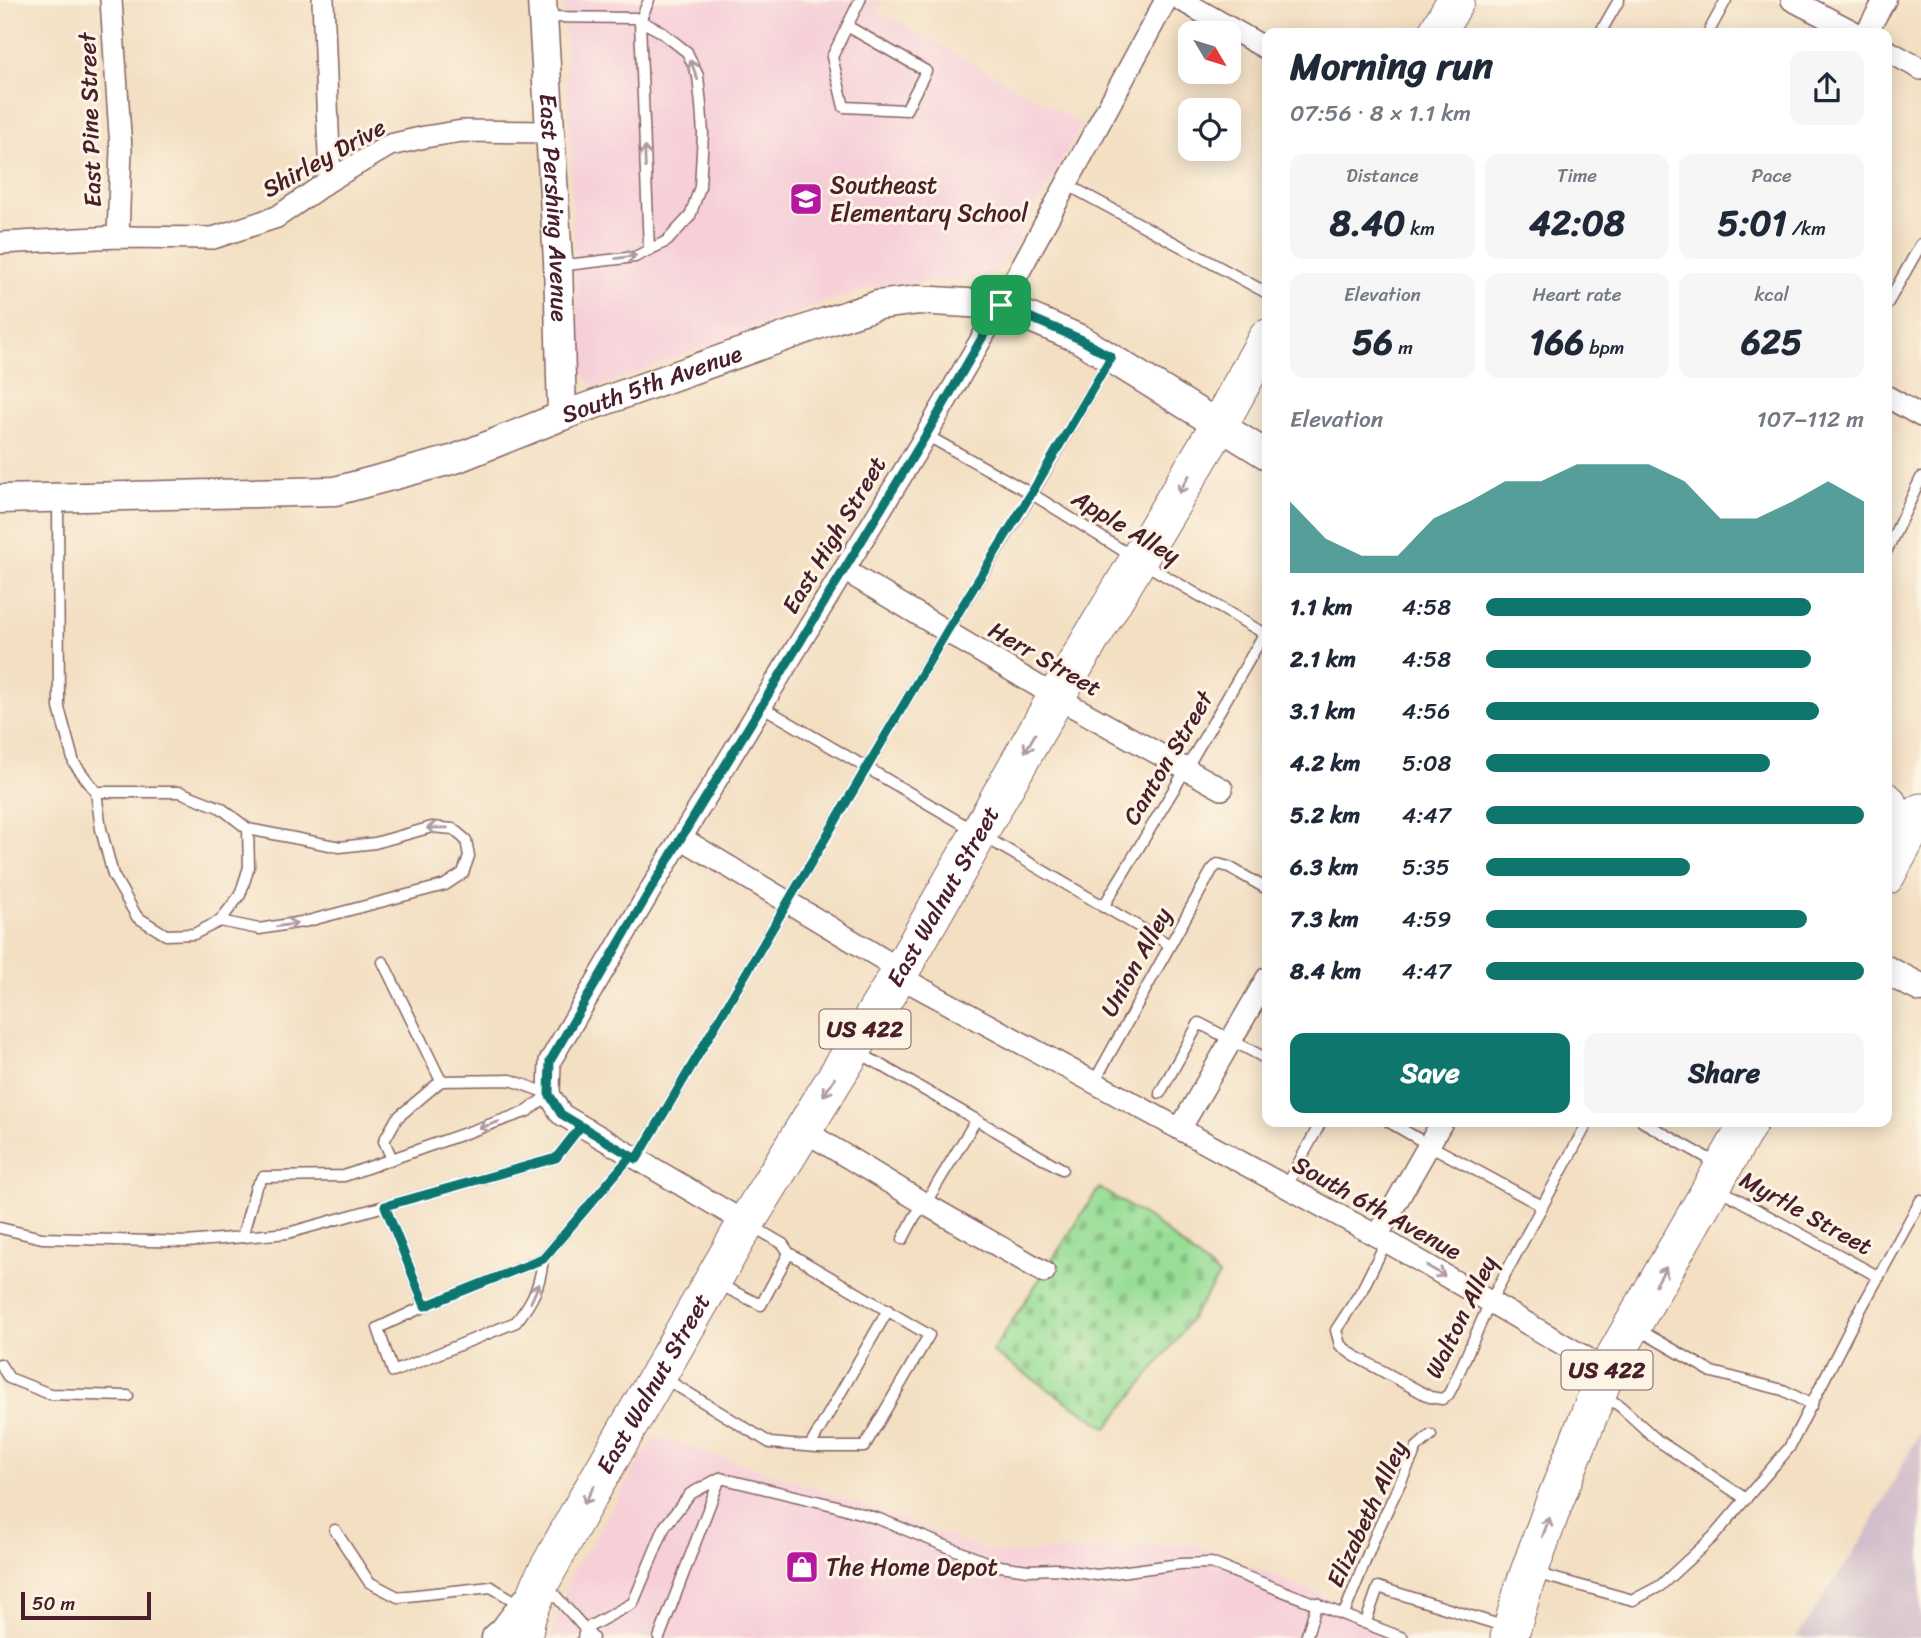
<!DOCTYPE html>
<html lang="en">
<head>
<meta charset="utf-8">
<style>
  body { margin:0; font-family:Sriracha,sans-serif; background:#f6f6f7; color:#1f2937; height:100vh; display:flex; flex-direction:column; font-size:26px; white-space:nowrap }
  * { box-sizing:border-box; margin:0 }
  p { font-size:23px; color:#747a83 }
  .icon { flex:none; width:38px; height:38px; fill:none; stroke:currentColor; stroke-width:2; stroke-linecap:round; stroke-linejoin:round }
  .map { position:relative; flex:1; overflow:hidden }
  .side { position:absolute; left:1262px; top:28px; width:630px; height:1099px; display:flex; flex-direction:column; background:#fff; border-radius:14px; box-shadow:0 4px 18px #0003 }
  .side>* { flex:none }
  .needle { width:46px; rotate:128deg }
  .buttons { position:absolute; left:1178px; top:21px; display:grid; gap:14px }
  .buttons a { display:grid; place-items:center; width:63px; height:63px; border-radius:14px; background:#fff; box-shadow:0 4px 18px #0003; font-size:35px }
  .scale { position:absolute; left:21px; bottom:18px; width:130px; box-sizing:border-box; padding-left:7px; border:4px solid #4a1f2b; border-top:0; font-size:19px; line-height:24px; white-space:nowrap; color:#4a1f2b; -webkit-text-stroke:5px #fcf5e5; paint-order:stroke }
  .pin { position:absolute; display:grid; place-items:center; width:60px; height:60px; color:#fff; margin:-30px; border-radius:14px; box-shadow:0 4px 10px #0006 }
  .round { display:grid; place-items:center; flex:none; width:74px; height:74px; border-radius:14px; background:#f6f6f7 }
  .summary { display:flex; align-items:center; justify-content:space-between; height:119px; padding:0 28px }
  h1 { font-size:38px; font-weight:700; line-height:52px }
  .metrics { display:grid; grid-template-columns:repeat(3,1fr); gap:10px; height:119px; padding:7px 28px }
  .metrics div { display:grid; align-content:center; border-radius:14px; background:#f6f6f7; text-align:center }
  .metrics b { font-size:35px; font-weight:700 }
  .metrics small { font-size:19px; font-weight:400 }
  .metrics p { font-size:19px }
  .chart { height:196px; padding:14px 28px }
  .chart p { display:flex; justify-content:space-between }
  .chart svg { width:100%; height:126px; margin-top:7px; fill:#0f766e; opacity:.7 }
  .button { display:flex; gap:14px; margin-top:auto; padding:14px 28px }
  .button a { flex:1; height:80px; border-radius:14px; background:#0f766e; color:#fff; font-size:28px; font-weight:700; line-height:80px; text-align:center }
  .button a+a { background:#f6f6f7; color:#1f2937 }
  ul { padding:0 28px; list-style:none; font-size:23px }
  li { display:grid; grid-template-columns:112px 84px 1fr; align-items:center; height:52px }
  li i { height:18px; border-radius:9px; background:#0f766e }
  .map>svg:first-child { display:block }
  .built { fill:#f6cfd9 }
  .industrial { fill:#d1bdcb }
  .cemetery { fill:url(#cemetery-stones); stroke:#727e61; stroke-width:2 }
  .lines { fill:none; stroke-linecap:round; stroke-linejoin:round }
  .lane-casing { stroke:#856260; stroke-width:13 }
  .street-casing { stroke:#856260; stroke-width:24 }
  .secondary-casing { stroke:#856260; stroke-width:31 }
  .highway-casing { stroke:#856260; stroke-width:39 }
  .lane { stroke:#fff; stroke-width:10 }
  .street { stroke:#fff; stroke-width:21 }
  .secondary { stroke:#fff; stroke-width:28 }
  .highway { stroke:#fff; stroke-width:37 }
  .oneway { stroke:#ae9aa0 }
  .route-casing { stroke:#fff; stroke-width:14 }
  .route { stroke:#0f766e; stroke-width:9 }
  .labels { text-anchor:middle; stroke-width:6; stroke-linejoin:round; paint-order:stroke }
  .shield { fill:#fcf5e5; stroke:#7f5f63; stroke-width:2 }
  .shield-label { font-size:23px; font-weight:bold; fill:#4a1f2b }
  .street-label { font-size:24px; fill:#4a1f2b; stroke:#fcf5e5 }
  .poi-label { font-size:24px; fill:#4a1f2b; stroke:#fcf5e5; text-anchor:start }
</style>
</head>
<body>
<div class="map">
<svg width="1921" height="1638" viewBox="0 0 1921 1638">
  <defs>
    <pattern id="cemetery-stones" width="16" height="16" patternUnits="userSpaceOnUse" patternTransform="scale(1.75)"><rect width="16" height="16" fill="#99de97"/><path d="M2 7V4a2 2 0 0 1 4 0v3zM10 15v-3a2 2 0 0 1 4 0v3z" fill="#85be82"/></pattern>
  </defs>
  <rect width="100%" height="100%" fill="#fcf5e5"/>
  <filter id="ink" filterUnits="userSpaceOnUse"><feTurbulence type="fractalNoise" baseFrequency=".0143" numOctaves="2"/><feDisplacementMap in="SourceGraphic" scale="14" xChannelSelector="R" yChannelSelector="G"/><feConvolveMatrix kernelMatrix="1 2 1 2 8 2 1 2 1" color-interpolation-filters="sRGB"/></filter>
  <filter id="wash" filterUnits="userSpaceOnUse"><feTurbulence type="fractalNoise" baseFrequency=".00686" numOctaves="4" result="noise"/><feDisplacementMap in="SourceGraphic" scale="28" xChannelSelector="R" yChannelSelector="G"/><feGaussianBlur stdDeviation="1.57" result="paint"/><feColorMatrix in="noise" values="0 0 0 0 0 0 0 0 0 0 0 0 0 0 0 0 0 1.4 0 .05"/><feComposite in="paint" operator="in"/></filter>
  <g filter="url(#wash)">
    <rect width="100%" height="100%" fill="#f3dfc2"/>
    <g class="built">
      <polygon points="563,0 882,0 877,10 1082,124 1008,258 996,273 979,281 945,280 885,284 820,304 595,388 580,370"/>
      <polygon points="654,1436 786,1478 999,1554 1192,1544 1312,1591 1410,1638 550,1638 572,1574 603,1525"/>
    </g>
    <polygon class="industrial" points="1921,1429 1921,1638 1796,1638 1866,1534"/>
    <polygon class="cemetery" points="1099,1188 1153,1221 1219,1276 1178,1338 1107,1428 992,1352"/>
  </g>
  <g filter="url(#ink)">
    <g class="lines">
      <defs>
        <g id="lane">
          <polyline points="649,0 640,21 649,250"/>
          <polyline points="543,17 635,18 660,31 687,52 698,76 701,105 703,134 700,187 690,216 667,241 635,257 558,266"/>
          <polyline points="847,26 926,71 906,110 844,107 832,57 860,0"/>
          <polyline points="1600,33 1619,0"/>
          <polyline points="1708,33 1726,0"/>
          <polyline points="1066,184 1267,293"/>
          <polyline points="1886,306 1921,244"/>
          <polyline points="926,435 1032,494 1138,560 1267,635"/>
          <polyline points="58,499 59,708 74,763 96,792 101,829 113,875 137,917 166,935 194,934 220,921 240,895 249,867 248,829"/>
          <polyline points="1886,552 1921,478"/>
          <polyline points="761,706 1170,945"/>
          <polyline points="96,792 180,792 221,808 248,829 340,847 375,843 432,827 453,829 466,840 469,856 463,873 445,885 308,921 259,929 220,921"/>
          <polyline points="1103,907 1186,769 1267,629"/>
          <polyline points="383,962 441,1081"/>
          <polyline points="858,1052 1062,1169"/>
          <polyline points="1094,1082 1212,870 1218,864 1229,867 1267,889"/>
          <polyline points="1160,1093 1199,1023 1267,1059"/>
          <polyline points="1389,1122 1429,1145 1542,1206"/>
          <polyline points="1643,1122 1720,1165"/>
          <polyline points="637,1159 947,631 1032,494 1109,360"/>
          <polyline points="1286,1186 1321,1122"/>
          <polyline points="1719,1189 1879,1277"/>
          <polyline points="385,1206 425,1306 543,1259 631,1156"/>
          <polyline points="0,1228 42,1238 187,1242 288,1233 556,1158 581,1126"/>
          <polyline points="242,1237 256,1187 263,1177 344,1176 392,1159 384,1141 397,1118 441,1081 511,1080 549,1094 528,1111 392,1159"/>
          <polyline points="903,1239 915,1216 925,1204 976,1120"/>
          <polyline points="1386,1242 1362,1290 1336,1330 1340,1345 1353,1355 1430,1397 1442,1399 1448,1395 1453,1386 1490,1302 1588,1122"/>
          <polyline points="716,1283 761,1305 789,1253 783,1244 752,1226"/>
          <path d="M425,1306L378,1328L393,1372L516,1322C533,1301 540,1286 543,1259"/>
          <polyline points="1636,1328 1712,1372 1783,1390 1812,1405"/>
          <polyline points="0,1364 9,1378 50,1394 128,1396"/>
          <polyline points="664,1378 770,1443 817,1447 864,1447 929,1335 789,1253"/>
          <polyline points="1604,1395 1621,1407 1657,1440 1746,1499"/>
          <polyline points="810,1446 888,1310"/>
          <polyline points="335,1530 369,1582 398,1597 491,1587 523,1606"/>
          <polyline points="1534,1573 1633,1600 1660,1586 1713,1537 1789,1448 1853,1323 1921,1200"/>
          <polyline points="546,1585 593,1638"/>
          <polyline points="1344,1614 1376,1534 1417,1447 1431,1435"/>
          <polyline points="1366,1622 1378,1587 1506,1627"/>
          <polyline points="583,1638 585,1629 633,1603 665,1526 690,1494 720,1478"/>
          <polyline points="659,1638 720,1478 833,1505 879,1519 993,1565 1028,1570 1056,1569 1097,1575 1180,1564 1211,1563 1403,1638"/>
          <polyline points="1306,1638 1317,1603"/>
        </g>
        <g id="street">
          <polyline points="111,0 121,149 118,237"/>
          <polyline points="323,0 330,180"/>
          <polyline points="1181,0 1267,49"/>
          <polyline points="1792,0 1856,33"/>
          <polyline points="1866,33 1885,0"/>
          <polyline points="1886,50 1921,69"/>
          <polyline points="0,243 118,237 213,238 277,217 330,180 390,145 425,137 462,131 550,132"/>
          <polyline points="1886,396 1921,416"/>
          <polyline points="844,570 1056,697 1222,789"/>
          <polyline points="681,838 901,970"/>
          <polyline points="898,976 1377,1236 1607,1370"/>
          <polyline points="1180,1129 1267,978"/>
          <polyline points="803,1130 925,1204 1044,1272"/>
          <polyline points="746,1223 561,1114 549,1094 550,1061 681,838 926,435 1001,305 1166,0"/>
          <polyline points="1377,1236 1442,1122"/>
        </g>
        <g id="secondary">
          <path id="s1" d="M542,0L558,261L562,416"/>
          <path id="s2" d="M0,499L335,491L455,459L562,416L826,322L878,305L918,300L1001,305L1080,339L1267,455"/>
          <polyline points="1886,970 1921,988"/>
          <polyline points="496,1638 504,1631 528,1599"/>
        </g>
        <g id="highway">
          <polyline points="1437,33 1456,0"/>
          <path d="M1886,801C1901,821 1898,830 1886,851"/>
          <polyline points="1886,876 1921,812"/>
          <path id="s3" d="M523,1638L527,1617L542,1580L577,1516L746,1223L898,976L1056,697L1219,425L1267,338"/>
          <polyline points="1509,1638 1524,1586 1554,1503 1607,1370 1749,1122"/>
        </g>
      </defs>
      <use href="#lane" class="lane-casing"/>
      <use href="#street" class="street-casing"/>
      <use href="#secondary" class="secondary-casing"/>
      <use href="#highway" class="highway-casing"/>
      <use href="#lane" class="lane"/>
      <use href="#street" class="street"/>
      <use href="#secondary" class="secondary"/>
      <use href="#highway" class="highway"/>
    </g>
    <defs><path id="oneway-shaft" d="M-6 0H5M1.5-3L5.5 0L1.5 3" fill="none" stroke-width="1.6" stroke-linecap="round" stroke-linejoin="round" transform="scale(1.75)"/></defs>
    <g class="oneway">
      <use href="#oneway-shaft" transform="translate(694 70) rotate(-111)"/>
      <use href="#oneway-shaft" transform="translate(645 157) rotate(-92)"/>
      <use href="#oneway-shaft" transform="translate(626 257) rotate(-9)"/>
      <use href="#oneway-shaft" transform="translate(1184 484) rotate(121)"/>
      <use href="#oneway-shaft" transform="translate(1030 743) rotate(120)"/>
      <use href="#oneway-shaft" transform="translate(437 828) rotate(179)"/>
      <use href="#oneway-shaft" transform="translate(287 925) rotate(-9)"/>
      <use href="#oneway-shaft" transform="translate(829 1087) rotate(122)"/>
      <use href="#oneway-shaft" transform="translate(489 1125) rotate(161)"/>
      <use href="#oneway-shaft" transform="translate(1436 1271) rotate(30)"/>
      <use href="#oneway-shaft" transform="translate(1661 1276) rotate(-60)"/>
      <use href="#oneway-shaft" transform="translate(535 1293) rotate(-66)"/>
      <use href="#oneway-shaft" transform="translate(589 1495) rotate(120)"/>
      <use href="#oneway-shaft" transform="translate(1546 1527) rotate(-70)"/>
    </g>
  </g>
  <g class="lines" filter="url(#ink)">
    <defs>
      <polyline id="route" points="1001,305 926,435 681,838 550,1061 549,1094 561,1114 631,1156 543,1259 425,1306 385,1206 556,1158 581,1126 631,1156 637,1159 947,631 1031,494 1111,357 1080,339 1001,305"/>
    </defs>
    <use href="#route" class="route-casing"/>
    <use href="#route" class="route"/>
  </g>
  <defs>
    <symbol id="school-square" viewBox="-11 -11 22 22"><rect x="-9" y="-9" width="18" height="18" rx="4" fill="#b5179e" stroke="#fcf5e5"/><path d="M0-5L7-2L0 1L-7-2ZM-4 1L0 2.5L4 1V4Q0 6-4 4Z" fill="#fff"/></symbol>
    <symbol id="shop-square" viewBox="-11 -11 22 22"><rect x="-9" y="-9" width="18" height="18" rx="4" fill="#b5179e" stroke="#fcf5e5"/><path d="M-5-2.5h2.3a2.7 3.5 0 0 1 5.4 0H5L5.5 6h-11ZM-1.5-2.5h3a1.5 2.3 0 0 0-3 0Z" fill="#fff"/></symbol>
  </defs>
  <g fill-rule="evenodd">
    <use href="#school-square" x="787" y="180" width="38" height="38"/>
    <use href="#shop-square" x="783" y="1548" width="38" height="38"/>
  </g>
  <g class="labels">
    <g class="shield">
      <rect x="819.5" y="1009.5" width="91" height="39" rx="5"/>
      <rect x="1561.5" y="1350.5" width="91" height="39" rx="5"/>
    </g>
    <g class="shield-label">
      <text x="865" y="1037">US 422</text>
      <text x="1607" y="1378">US 422</text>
    </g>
    <g class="street-label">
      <text transform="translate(90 120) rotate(-92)" y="8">East Pine Street</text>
      <text transform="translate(324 158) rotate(-29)" y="8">Shirley Drive</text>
      <text dy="8" stroke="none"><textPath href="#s1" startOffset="208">East Pershing Avenue</textPath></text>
      <text dy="8" stroke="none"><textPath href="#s2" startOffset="670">South 5th Avenue</textPath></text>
      <text transform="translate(1126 527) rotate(31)" y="8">Apple Alley</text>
      <text transform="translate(834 535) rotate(-59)" y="8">East High Street</text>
      <text transform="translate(1045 659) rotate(30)" y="8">Herr Street</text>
      <text transform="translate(1168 758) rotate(-59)" y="8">Canton Street</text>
      <text dy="8" stroke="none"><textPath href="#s3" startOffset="854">East Walnut Street</textPath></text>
      <text transform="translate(1136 962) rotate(-61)" y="8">Union Alley</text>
      <text transform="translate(1377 1208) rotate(29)" y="8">South 6th Avenue</text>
      <text transform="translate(1806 1213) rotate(29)" y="8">Myrtle Street</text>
      <text transform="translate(1461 1317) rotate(-64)" y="8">Walton Alley</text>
      <text dy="8" stroke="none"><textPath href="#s3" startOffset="287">East Walnut Street</textPath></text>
      <text transform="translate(1367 1514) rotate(-65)" y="8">Elizabeth Alley</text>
    </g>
    <g class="poi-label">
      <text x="830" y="193">Southeast<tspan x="830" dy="28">Elementary School</tspan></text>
      <text x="826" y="1575">The Home Depot</text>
    </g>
  </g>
</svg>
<div class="buttons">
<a><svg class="needle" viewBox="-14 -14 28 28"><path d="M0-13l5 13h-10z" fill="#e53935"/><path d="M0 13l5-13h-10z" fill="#747a83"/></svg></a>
<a><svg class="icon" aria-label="locate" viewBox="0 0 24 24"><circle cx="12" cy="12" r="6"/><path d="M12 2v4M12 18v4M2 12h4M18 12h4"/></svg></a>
</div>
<div class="scale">50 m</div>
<div class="pin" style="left:1001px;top:305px;background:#1e9e55"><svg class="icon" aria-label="arrive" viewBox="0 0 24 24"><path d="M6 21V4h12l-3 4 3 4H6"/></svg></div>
<section class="side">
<div class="summary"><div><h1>Morning run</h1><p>07:56 · 8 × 1.1 km</p></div><a class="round"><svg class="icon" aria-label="share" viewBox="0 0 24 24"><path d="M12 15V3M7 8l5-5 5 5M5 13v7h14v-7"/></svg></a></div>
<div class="metrics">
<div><p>Distance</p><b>8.40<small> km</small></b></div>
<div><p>Time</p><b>42:08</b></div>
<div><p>Pace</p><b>5:01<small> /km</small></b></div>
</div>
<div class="metrics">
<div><p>Elevation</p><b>56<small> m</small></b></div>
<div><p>Heart rate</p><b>166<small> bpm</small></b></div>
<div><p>kcal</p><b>625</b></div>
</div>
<div class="chart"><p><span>Elevation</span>107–112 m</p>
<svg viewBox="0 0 160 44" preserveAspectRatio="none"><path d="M0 44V19L10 32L20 38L30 38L40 25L50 19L60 12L70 12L80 6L90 6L100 6L110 12L120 25L130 25L140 19L150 12L160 19V44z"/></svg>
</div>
<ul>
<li><b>1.1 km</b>4:58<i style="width:86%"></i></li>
<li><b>2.1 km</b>4:58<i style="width:86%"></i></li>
<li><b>3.1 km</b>4:56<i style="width:88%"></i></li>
<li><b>4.2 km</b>5:08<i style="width:75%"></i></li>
<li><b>5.2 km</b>4:47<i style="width:100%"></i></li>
<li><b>6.3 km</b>5:35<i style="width:54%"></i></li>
<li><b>7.3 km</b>4:59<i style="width:85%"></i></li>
<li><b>8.4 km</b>4:47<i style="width:100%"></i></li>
</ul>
<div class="button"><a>Save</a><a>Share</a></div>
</section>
</div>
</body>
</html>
